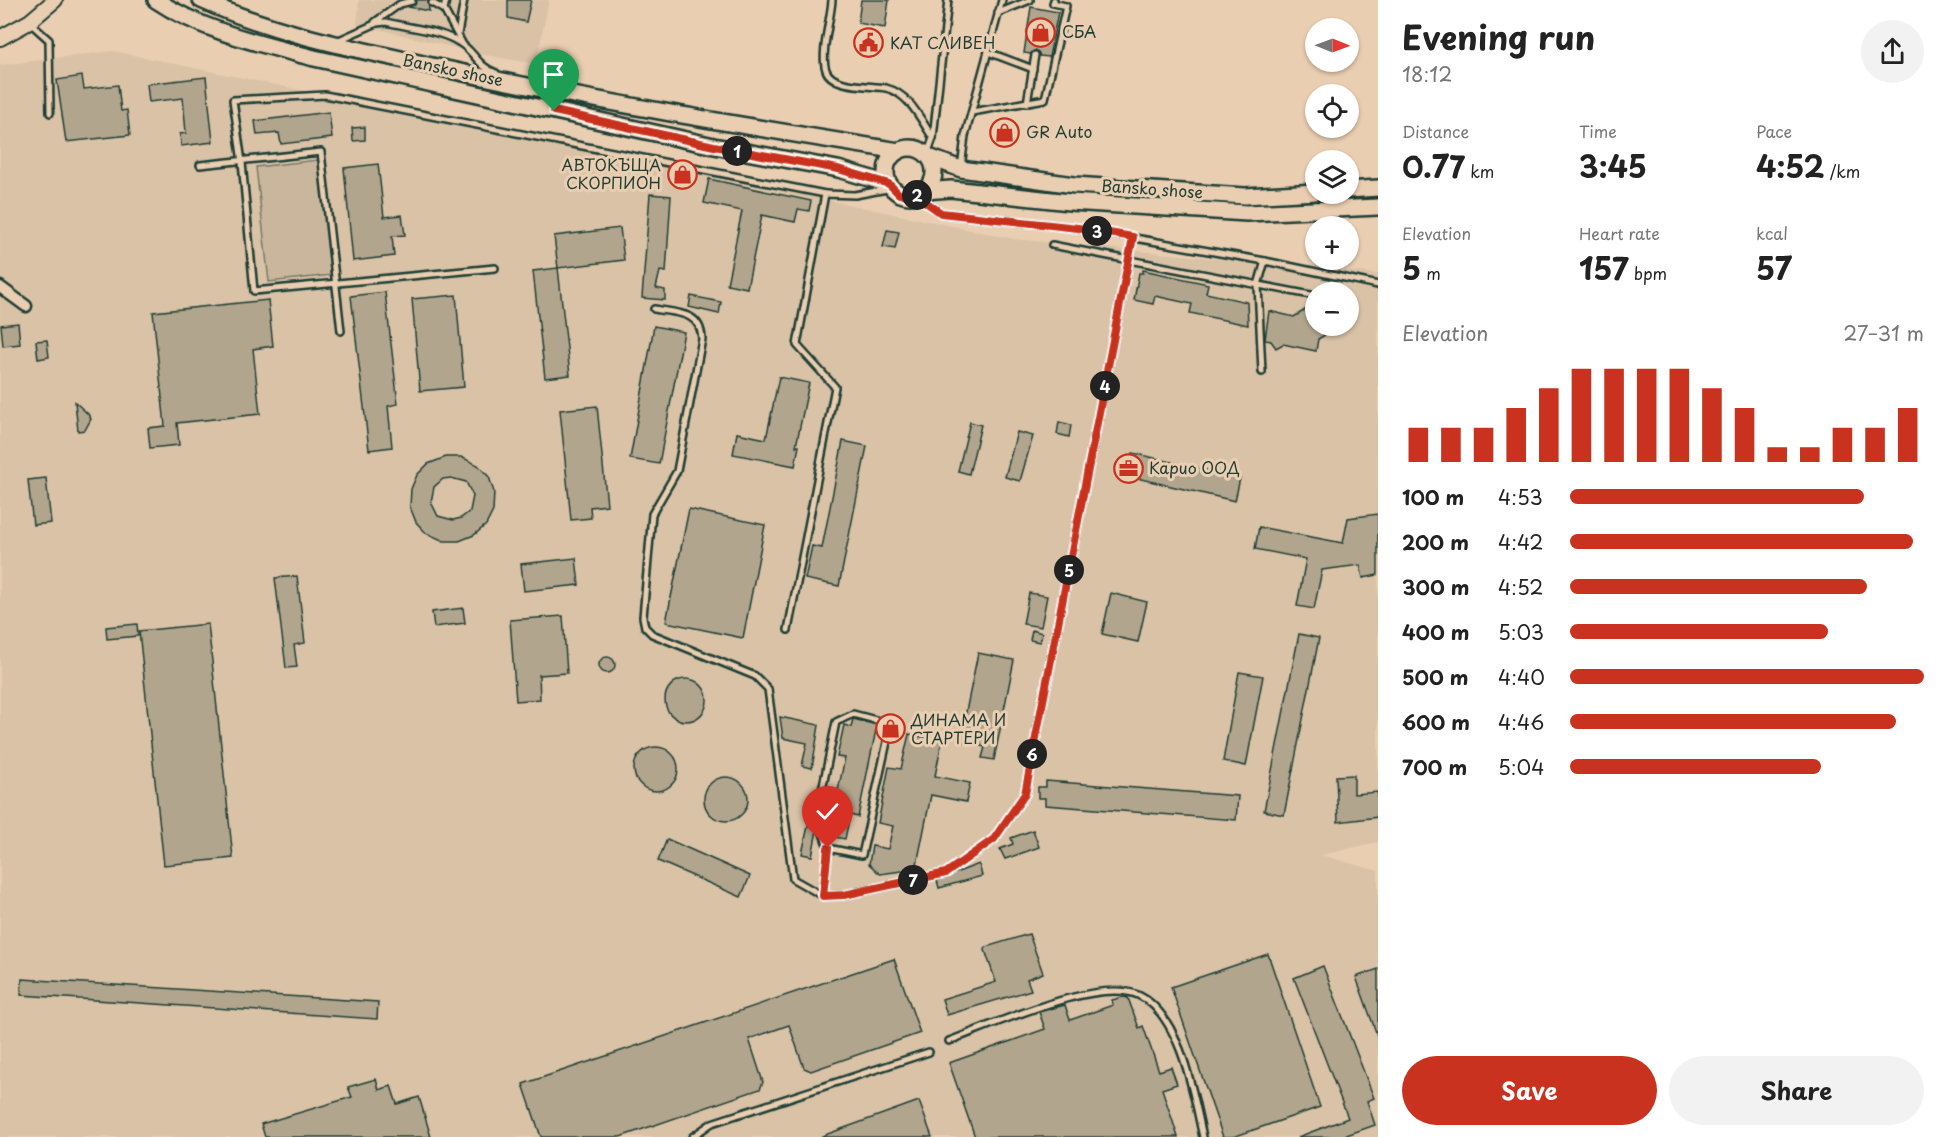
<!DOCTYPE html>
<html lang="en">
<head>
<meta charset="utf-8">
<style>
  body { margin:0; font-family:"Playpen Sans",sans-serif; background:#f2f2f2; color:#222; height:100vh; display:flex; flex-direction:column; font-size:22px; white-space:nowrap }
  * { box-sizing:border-box; margin:0 }
  p { font-size:20px; color:#767676 }
  .icon { flex:none; width:33px; height:33px; fill:none; stroke:currentColor; stroke-width:2; stroke-linecap:round; stroke-linejoin:round }
  .map { position:relative; flex:1; overflow:hidden }
  .side { display:flex; flex-direction:column; background:#fff; width:570px }
  .side>* { flex:none }
  .needle { width:39px; rotate:91deg }
  .buttons { position:absolute; left:1305px; top:18px; display:grid; gap:12px }
  .buttons a { display:grid; place-items:center; width:54px; height:54px; border-radius:50%; background:#fff; box-shadow:0 2px 4px #0004; font-size:30px }
  .pin { position:absolute; display:grid; place-items:center; width:51px; height:51px; color:#fff; margin:-62px -26px; border-radius:50% 50% 50% 0; rotate:-45deg; box-shadow:0 0 6px #0007 }
  .pin .icon { rotate:45deg }
  .km { position:absolute; width:30px; height:30px; margin:-15px; border-radius:50%; background:#222; color:#fff; font-size:16px; line-height:30px; text-align:center }
  .round { display:grid; place-items:center; flex:none; width:63px; height:63px; border-radius:32px; background:#f2f2f2 }
  .headline { display:flex; align-items:center; justify-content:space-between; height:102px; padding:0 24px }
  h1 { font-size:33px; font-weight:700; line-height:45px }
  .metrics { display:grid; grid-template-columns:repeat(3,1fr); gap:9px; height:102px; padding:6px 24px }
  .metrics div { display:grid; align-content:center }
  .metrics b { font-size:30px; font-weight:700 }
  .metrics small { font-size:16px; font-weight:400 }
  .metrics p { font-size:16px }
  .chart { height:168px; padding:12px 24px }
  .chart p { display:flex; justify-content:space-between }
  .chart svg { width:100%; height:108px; margin-top:6px; stroke:#c8321e; stroke-width:6 }
  .primary-button { display:flex; gap:12px; margin-top:auto; padding:12px 24px }
  .primary-button a { flex:1; height:69px; border-radius:36px; background:#c8321e; color:#fff; font-size:24px; font-weight:700; line-height:69px; text-align:center }
  .primary-button a+a { background:#f2f2f2; color:#222 }
  ul { padding:0 24px; list-style:none; font-size:20px }
  li { display:grid; grid-template-columns:96px 72px 1fr; align-items:center; height:45px }
  li i { height:15px; border-radius:8px; background:#c8321e }
  main { display:flex; flex:1; min-height:0 }
  .map>svg:first-child { display:block }
  .built { fill:#d9c2a6; fill-rule:evenodd }
  .green { fill:#c9b69c; stroke:#747a68; stroke-width:1.5 }
  .building { fill:#b2a58e; stroke:#1f3d34; stroke-width:1.5; fill-rule:evenodd }
  .lines { fill:none; stroke-linecap:round; stroke-linejoin:round }
  .service-casing { stroke:#1f3d34; stroke-width:10 }
  .minor-casing { stroke:#1f3d34; stroke-width:15 }
  .tertiary-casing { stroke:#1f3d34; stroke-width:18 }
  .secondary-casing { stroke:#1f3d34; stroke-width:20 }
  .service { stroke:#eaceb1; stroke-width:5 }
  .minor { stroke:#eaceb1; stroke-width:10 }
  .tertiary { stroke:#eaceb1; stroke-width:14 }
  .secondary { stroke:#eaceb1; stroke-width:15 }
  .route-casing { stroke:#fff; stroke-width:12 }
  .route { stroke:#c8321e; stroke-width:8 }
  .labels { text-anchor:middle; stroke-width:6; stroke-linejoin:round; paint-order:stroke }
  .poi-label { font-size:16px; fill:#1f3d34; stroke:#eaceb1; text-anchor:start }
  .street-label { font-size:16px; fill:#1f3d34; stroke:#eaceb1 }
</style>
</head>
<body>
<main>
<div class="map">
<svg width="1378" height="1137" viewBox="0 0 1378 1137">
  <rect width="100%" height="100%" fill="#eaceb1"/>
  <filter id="ink" filterUnits="userSpaceOnUse"><feTurbulence type="fractalNoise" baseFrequency=".0167" numOctaves="2"/><feDisplacementMap in="SourceGraphic" scale="12" xChannelSelector="R" yChannelSelector="G"/><feConvolveMatrix kernelMatrix="1 2 1 2 8 2 1 2 1" color-interpolation-filters="sRGB"/></filter>
  <g filter="url(#ink)">
    <g class="built">
      <polygon points="359,0 549,0 536,64 485,55 357,24"/>
      <path d="M113,51L1014,239L1378,274V842L1321,855L1378,871V1137H0V65ZM1316,292H1348V326H1316Z"/>
    </g>
    <polygon class="green" points="318,160 331,275 269,282 256,167"/>
    <g class="building">
      <polygon points="417,0 428,0 429,11 408,7 415,5"/>
      <polygon points="508,0 531,0 526,22 508,18"/>
      <polygon points="861,0 889,0 885,28 858,23"/>
      <polygon points="1031,7 1058,12 1049,57 1040,56 1036,50 1030,54 1024,53"/>
      <polygon points="82,76 84,89 118,85 121,111 127,110 130,135 66,142 57,80"/>
      <polygon points="206,77 213,142 181,146 180,134 186,133 183,98 149,102 147,84"/>
      <polygon points="329,112 332,138 281,144 279,133 257,135 255,121"/>
      <polygon points="365,127 365,140 353,141 352,128"/>
      <polygon points="378,164 384,217 402,215 405,235 392,236 394,256 353,261 344,168"/>
      <polygon points="709,179 811,201 809,211 798,209 795,222 762,215 747,288 727,284 742,211 704,203"/>
      <polygon points="650,194 671,196 666,272 660,271 656,288 665,290 665,300 642,298"/>
      <polygon points="620,228 624,260 558,268 554,236"/>
      <polygon points="887,230 899,232 895,249 883,247"/>
      <polygon points="558,268 570,375 545,378 533,271"/>
      <polygon points="1143,270 1208,284 1206,293 1247,302 1248,325 1190,313 1192,304 1155,296 1153,304 1134,300 1139,273 1143,273"/>
      <polygon points="385,292 398,404 388,406 392,447 369,450 351,296"/>
      <polygon points="456,295 464,387 420,391 412,299"/>
      <polygon points="691,296 721,302 719,314 689,307"/>
      <polygon points="268,300 273,346 253,349 260,414 177,423 179,445 150,448 148,428 165,426 153,312"/>
      <polygon points="1308,308 1316,315 1316,326 1319,326 1325,335 1318,339 1316,351 1283,344 1276,348 1271,341 1265,340 1269,311 1294,317"/>
      <polygon points="18,323 20,344 3,346 1,325"/>
      <polygon points="654,326 684,332 659,464 630,459"/>
      <polygon points="47,340 49,357 38,359 36,341"/>
      <polygon points="779,377 809,383 796,446 799,446 795,466 733,454 737,433 766,439"/>
      <polygon points="75,402 88,414 91,419 85,430 78,431"/>
      <polygon points="597,406 607,505 590,507 591,518 571,520 560,410"/>
      <polygon points="970,422 981,425 969,474 958,471"/>
      <polygon points="1059,422 1071,425 1069,437 1057,434"/>
      <polygon points="1017,432 1033,436 1020,481 1005,477"/>
      <polygon points="843,441 867,446 839,586 805,579 812,546 822,548"/>
      <polygon points="1133,453 1240,478 1235,501 1128,476"/>
      <path d="M446,457H461L478,465L489,477L494,492L493,511L486,525L474,535L459,541H444L426,533L416,522L410,507L411,489L417,475L428,464ZM451,478L466,482L473,496L470,511L461,518L453,520L438,516L431,502L434,487L443,479Z"/>
      <polygon points="46,478 51,523 33,525 28,480"/>
      <polygon points="689,509 765,525 743,638 666,622"/>
      <polygon points="1378,514 1378,575 1363,578 1360,565 1322,570 1314,609 1297,606 1306,559 1255,549 1259,527 1343,543 1348,518"/>
      <polygon points="576,558 579,585 524,591 521,564"/>
      <polygon points="297,576 305,643 294,645 297,667 286,668 275,578"/>
      <polygon points="1029,593 1047,596 1041,627 1023,624"/>
      <polygon points="1111,593 1147,602 1138,642 1102,634"/>
      <polygon points="463,608 465,623 434,627 432,612"/>
      <polygon points="563,616 567,673 539,675 540,699 516,701 510,620"/>
      <polygon points="137,624 138,636 107,639 106,627"/>
      <polygon points="208,624 233,858 164,865 139,631"/>
      <polygon points="1032,630 1042,633 1040,642 1030,640"/>
      <polygon points="1299,634 1319,638 1284,815 1264,811"/>
      <polygon points="978,653 1014,660 994,760 982,758 985,747 960,741"/>
      <circle cx="607" cy="665" r="8"/>
      <polygon points="1239,672 1263,676 1246,766 1223,761"/>
      <circle cx="686" cy="700" r="21"/>
      <polygon points="780,717 819,725 812,768 802,766 807,743 783,738"/>
      <polygon points="853,719 877,725 858,817 850,815 845,839 829,836 834,810 826,809 828,799 836,800 845,758 837,757 844,725 851,727"/>
      <polygon points="909,734 942,741 935,776 970,783 966,802 931,795 916,869 880,874 869,864 872,846 888,849 893,826 878,823 889,767 901,769"/>
      <circle cx="656" cy="769" r="22"/>
      <polygon points="1354,775 1354,794 1378,792 1378,817 1338,822 1336,776"/>
      <circle cx="726" cy="799" r="22"/>
      <polygon points="1046,781 1238,796 1236,820 1045,805 1045,798 1038,798 1038,787 1046,787"/>
      <polygon points="809,821 814,822 817,830 812,856 802,854"/>
      <polygon points="1033,830 1039,847 1005,859 1000,849 1013,844 1011,838"/>
      <polygon points="667,839 750,876 741,897 658,861"/>
      <polygon points="979,864 982,876 939,888 937,880"/>
      <polygon points="1029,934 1043,973 1027,979 1031,990 947,1015 942,999 996,982 985,950 986,947"/>
      <polygon points="1268,954 1320,1107 1233,1137 1223,1137 1171,987"/>
      <polygon points="894,959 920,1033 811,1071 804,1068 789,1025 749,1039 763,1082 760,1089 620,1137 541,1137 523,1084"/>
      <polygon points="1323,966 1374,1098 1367,1101 1375,1125 1341,1137 1298,1137 1348,1118 1294,978"/>
      <polygon points="1378,969 1378,1034 1377,1035 1356,977"/>
      <polygon points="22,979 378,1002 377,1019 21,995"/>
      <polygon points="1123,997 1128,998 1139,1028 1143,1026 1159,1071 1171,1067 1177,1084 1162,1089 1178,1137 975,1137 949,1063 1045,1029 1039,1012 1065,1005 1070,1020 1113,1005 1112,1000"/>
      <polygon points="376,1079 379,1090 391,1086 397,1104 419,1097 431,1137 265,1137 261,1124 352,1097 348,1087"/>
      <polygon points="919,1101 932,1137 822,1137 822,1136"/>
    </g>
    <g class="lines">
      <defs>
        <g id="service">
          <path d="M832,0C831,19 820,53 826,70C832,88 870,85 886,88C910,94 920,119 933,138"/>
          <polyline points="432,3 444,10 462,43"/>
          <polyline points="444,10 446,0"/>
          <polyline points="998,13 1030,0"/>
          <polyline points="375,22 400,4 412,1"/>
          <polyline points="30,23 49,40 50,113"/>
          <polyline points="458,34 464,0"/>
          <path d="M339,40L377,23L386,22C409,28 441,30 460,43C475,52 477,66 496,73"/>
          <polyline points="988,52 1033,69"/>
          <polyline points="1027,103 1035,55"/>
          <polyline points="972,112 1045,99 1066,6 1053,3 1054,0"/>
          <polyline points="927,155 933,138 948,0"/>
          <polyline points="200,165 321,152 341,331"/>
          <polyline points="961,168 965,136 1002,0"/>
          <polyline points="917,195 941,213 1078,228 1265,261 1378,285"/>
          <polyline points="1052,245 1316,296"/>
          <polyline points="495,268 254,291 242,162 233,100 325,95 825,194"/>
          <path d="M654,309C676,313 701,311 702,339L677,471L652,514L643,617L645,627L652,634L755,676L768,689L793,879L823,896"/>
          <polyline points="1262,372 1258,285 1265,261"/>
          <polyline points="788,630 835,387 797,345 825,194 855,195 887,189"/>
          <polyline points="828,848 817,815 836,722 853,714 891,724 862,855 828,848 823,896 844,895 946,873 994,839 1025,794 1133,237"/>
          <path d="M949,1041C990,1026 1097,977 1138,995C1181,1014 1194,1097 1203,1137"/>
          <polyline points="692,1137 712,1123 929,1052"/>
        </g>
        <polyline id="minor" points="0,287 26,306"/>
        <polyline id="tertiary" points="0,38 29,22 55,0"/>
        <g id="secondary">
          <path d="M156,0C202,31 261,44 314,58L714,146L838,169L889,184"/>
          <path d="M201,0C276,34 357,49 437,67C590,101 744,126 899,151"/>
          <circle cx="910" cy="172" r="24"/>
          <polyline points="929,157 961,169 1074,185 1245,196 1316,192"/>
          <polyline points="1348,190 1378,188"/>
          <polyline points="925,191 951,189 1070,202 1247,213 1378,207"/>
        </g>
      </defs>
      <use href="#service" class="service-casing"/>
      <use href="#minor" class="minor-casing"/>
      <use href="#tertiary" class="tertiary-casing"/>
      <use href="#secondary" class="secondary-casing"/>
      <use href="#service" class="service"/>
      <use href="#minor" class="minor"/>
      <use href="#tertiary" class="tertiary"/>
      <use href="#secondary" class="secondary"/>
    </g>
  </g>
  <g class="lines" filter="url(#ink)">
    <defs>
      <polyline id="route" points="554,111 714,146 838,169 889,184 899,194 916,195 941,213 1078,228 1133,237 1025,794 994,839 946,873 844,895 823,896 828,848"/>
    </defs>
    <use href="#route" class="route-casing"/>
    <use href="#route" class="route"/>
  </g>
  <defs>
    <symbol id="shop-ring" viewBox="-11 -11 22 22"><circle r="9.5" fill="#eaceb1" stroke="#c8321e" stroke-width="1.5"/><path d="M-5-2.5h2.3a2.7 3.5 0 0 1 5.4 0H5L5.5 6h-11ZM-1.5-2.5h3a1.5 2.3 0 0 0-3 0Z" fill="#c8321e"/></symbol>
    <symbol id="civic-ring" viewBox="-11 -11 22 22"><circle r="9.5" fill="#eaceb1" stroke="#c8321e" stroke-width="1.5"/><path d="M-.6-6.5H3V-4.5H.6V-3L4-1V1h2V6H-6V1h2V-1L-.6-3ZM-1.2 2.5V6h2.4V2.5Z" fill="#c8321e"/></symbol>
    <symbol id="office-ring" viewBox="-11 -11 22 22"><circle r="9.5" fill="#eaceb1" stroke="#c8321e" stroke-width="1.5"/><path d="M-6-3h4V-5.5h4V-3h4V5H-6ZM-1-4.5V-3h2v-1.5ZM-6 0V1H6V0Z" fill="#c8321e"/></symbol>
  </defs>
  <g fill-rule="evenodd">
    <use href="#shop-ring" x="1024" y="16" width="33" height="33"/>
    <use href="#civic-ring" x="852" y="26" width="33" height="33"/>
    <use href="#shop-ring" x="988" y="116" width="33" height="33"/>
    <use href="#shop-ring" x="666" y="158" width="33" height="33"/>
    <use href="#office-ring" x="1112" y="452" width="33" height="33"/>
    <use href="#shop-ring" x="874" y="712" width="33" height="33"/>
  </g>
  <g class="labels">
    <g class="poi-label">
      <text x="1062" y="38">СБА</text>
      <text x="890" y="49">КАТ СЛИВЕН</text>
      <text x="1026" y="138">GR Auto</text>
      <text x="661" y="171" text-anchor="end">АВТОКЪЩА<tspan x="661" dy="18">СКОРПИОН</tspan></text>
      <text x="1149" y="474">Карио ООД</text>
      <text x="911" y="726">ДИНАМА И<tspan x="911" dy="18">СТАРТЕРИ</tspan></text>
    </g>
    <g class="street-label">
      <text transform="translate(453 70) rotate(12)" y="6">Bansko shose</text>
      <text transform="translate(1152 189) rotate(4)" y="6">Bansko shose</text>
    </g>
  </g>
</svg>
<div class="buttons">
<a><svg class="needle" viewBox="-14 -14 28 28"><path d="M0-13l5 13h-10z" fill="#e53935"/><path d="M0 13l5-13h-10z" fill="#767676"/></svg></a>
<a><svg class="icon" aria-label="locate" viewBox="0 0 24 24"><circle cx="12" cy="12" r="6"/><path d="M12 2v4M12 18v4M2 12h4M18 12h4"/></svg></a>
<a><svg class="icon" aria-label="layers" viewBox="0 0 24 24"><path d="M12 4l9 5-9 5-9-5zM3 14l9 5 9-5"/></svg></a>
<a>+</a>
<a>−</a>
</div>
<div class="pin" style="left:554px;top:111px;background:#1e9e55"><svg class="icon" aria-label="arrive" viewBox="0 0 24 24"><path d="M6 21V4h12l-3 4 3 4H6"/></svg></div>
<div class="pin" style="left:828px;top:848px;background:#d93025"><svg class="icon" aria-label="check" viewBox="0 0 24 24"><path d="M5 12l5 5 9-10"/></svg></div>
<b class="km" style="left:737px;top:151px">1</b>
<b class="km" style="left:917px;top:195px">2</b>
<b class="km" style="left:1097px;top:231px">3</b>
<b class="km" style="left:1105px;top:386px">4</b>
<b class="km" style="left:1069px;top:570px">5</b>
<b class="km" style="left:1032px;top:754px">6</b>
<b class="km" style="left:913px;top:880px">7</b>
</div>
<section class="side">
<div class="headline"><div><h1>Evening run</h1><p>18:12</p></div><a class="round"><svg class="icon" aria-label="share" viewBox="0 0 24 24"><path d="M12 15V3M7 8l5-5 5 5M5 13v7h14v-7"/></svg></a></div>
<div class="metrics">
<div><p>Distance</p><b>0.77<small> km</small></b></div>
<div><p>Time</p><b>3:45</b></div>
<div><p>Pace</p><b>4:52<small> /km</small></b></div>
</div>
<div class="metrics">
<div><p>Elevation</p><b>5<small> m</small></b></div>
<div><p>Heart rate</p><b>157<small> bpm</small></b></div>
<div><p>kcal</p><b>57</b></div>
</div>
<div class="chart"><p><span>Elevation</span>27–31 m</p>
<svg viewBox="0 0 160 44" preserveAspectRatio="none"><path d="M5 44V30M15 44V30M25 44V30M35 44V22M45 44V14M55 44V6M65 44V6M75 44V6M85 44V6M95 44V14M105 44V22M115 44V38M125 44V38M135 44V30M145 44V30M155 44V22"/></svg>
</div>
<ul>
<li><b>100 m</b>4:53<i style="width:83%"></i></li>
<li><b>200 m</b>4:42<i style="width:97%"></i></li>
<li><b>300 m</b>4:52<i style="width:84%"></i></li>
<li><b>400 m</b>5:03<i style="width:73%"></i></li>
<li><b>500 m</b>4:40<i style="width:100%"></i></li>
<li><b>600 m</b>4:46<i style="width:92%"></i></li>
<li><b>700 m</b>5:04<i style="width:71%"></i></li>
</ul>
<div class="primary-button"><a>Save</a><a>Share</a></div>
</section>
</main>
</body>
</html>
